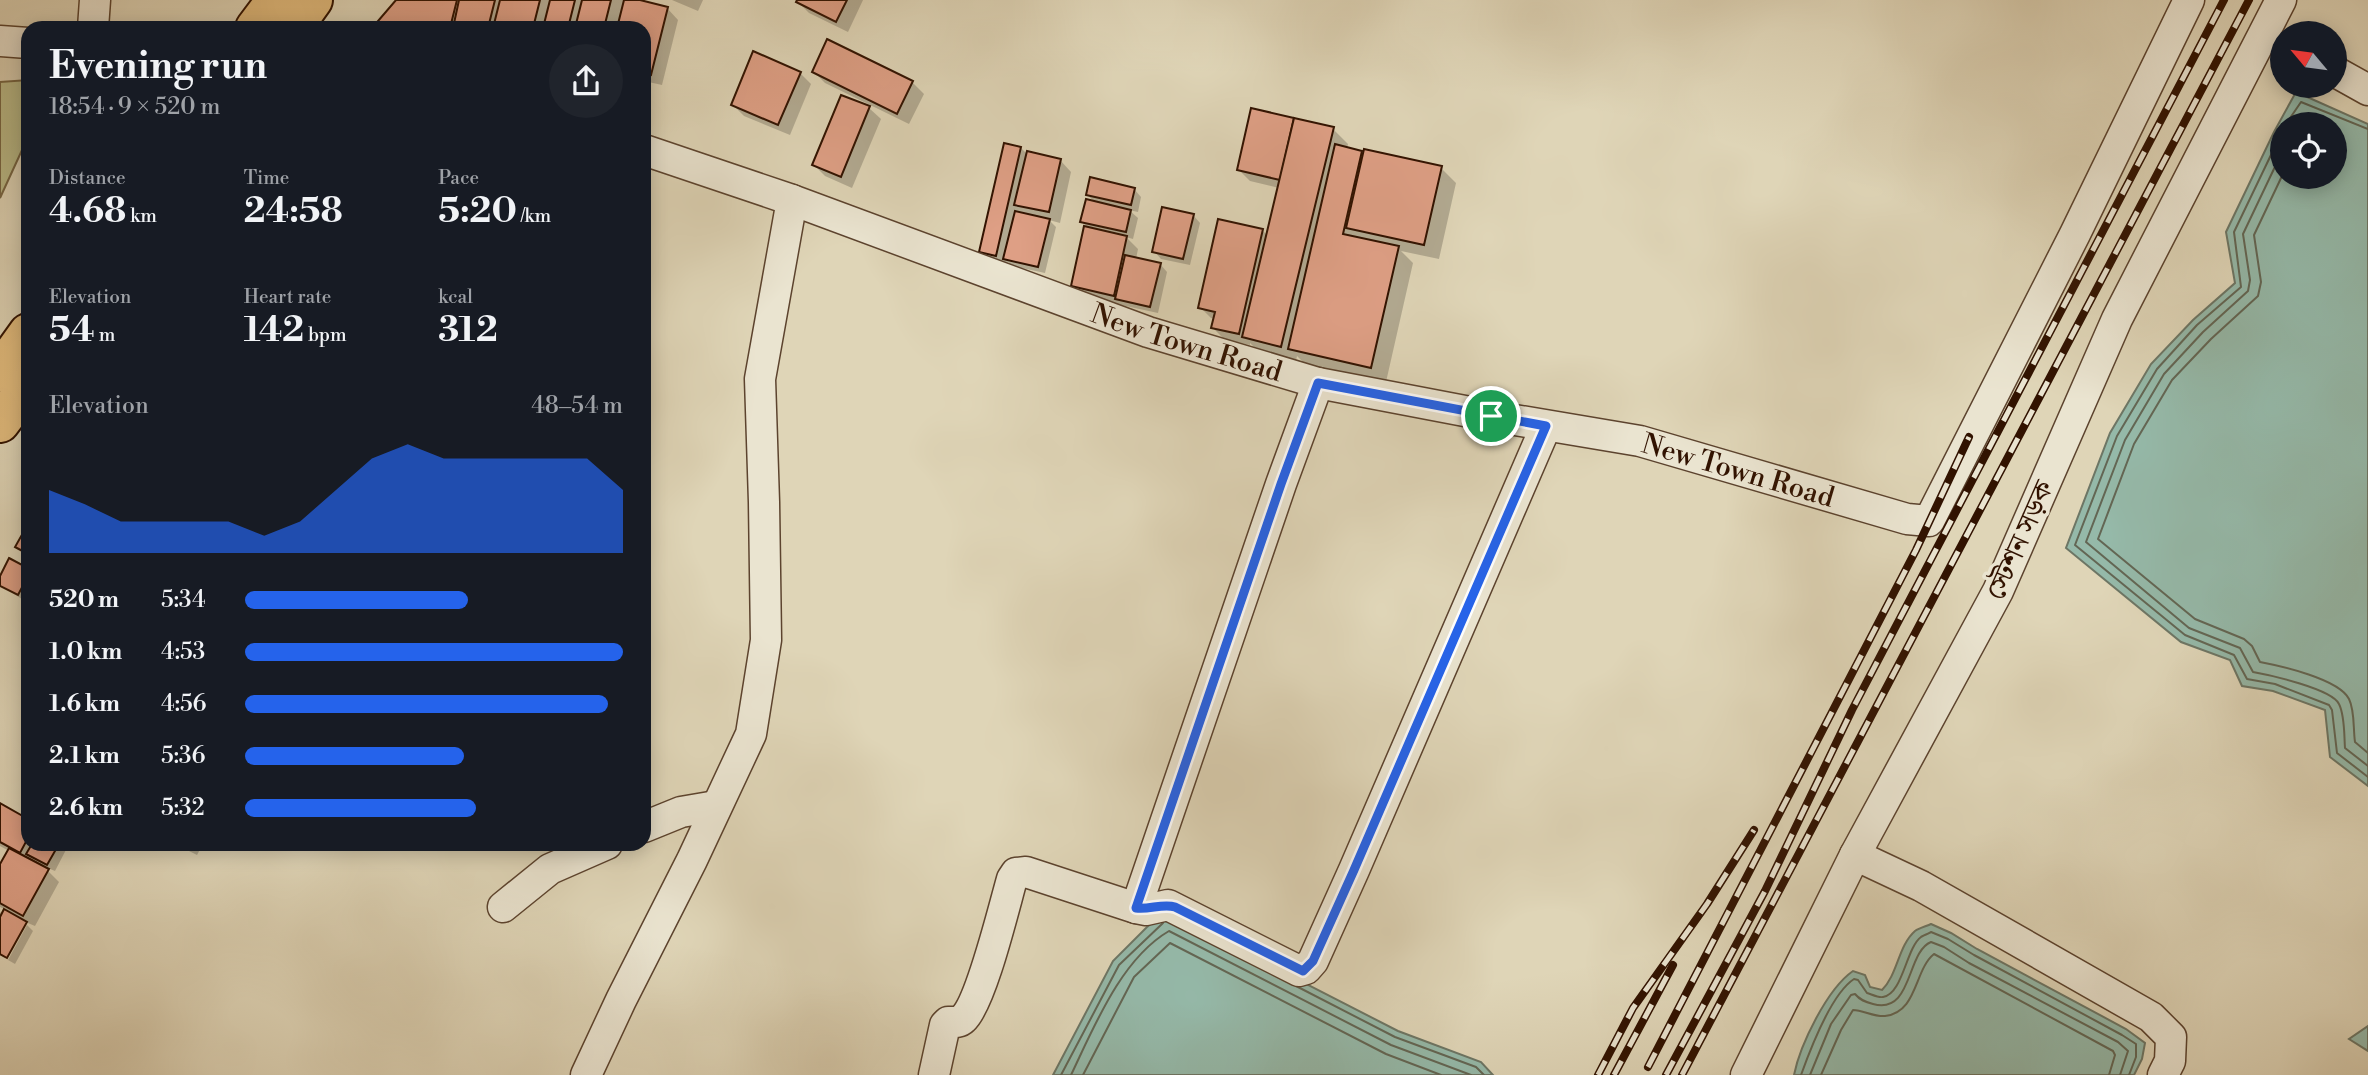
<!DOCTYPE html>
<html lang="en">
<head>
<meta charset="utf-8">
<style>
  body { margin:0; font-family:"Libre Bodoni","Noto Serif Bengali",serif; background:#20242c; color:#f1f3f6; height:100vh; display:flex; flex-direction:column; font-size:26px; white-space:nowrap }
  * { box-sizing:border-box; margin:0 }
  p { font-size:23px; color:#9ea1a6 }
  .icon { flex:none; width:38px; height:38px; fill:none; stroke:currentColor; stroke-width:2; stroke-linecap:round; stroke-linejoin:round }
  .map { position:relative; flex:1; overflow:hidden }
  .sheet { position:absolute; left:21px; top:21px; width:630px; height:830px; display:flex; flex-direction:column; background:#171b24; border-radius:21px; box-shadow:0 4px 18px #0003 }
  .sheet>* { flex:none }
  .needle { width:46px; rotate:299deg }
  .fabs { position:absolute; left:2270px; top:21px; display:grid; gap:14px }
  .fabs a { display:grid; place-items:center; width:77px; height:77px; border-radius:50%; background:#171b24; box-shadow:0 4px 18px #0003; font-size:35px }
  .pin { position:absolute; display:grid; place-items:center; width:60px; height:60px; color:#fff; margin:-30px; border:4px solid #fff; border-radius:50%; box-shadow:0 2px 7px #0007 }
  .round { display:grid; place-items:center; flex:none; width:74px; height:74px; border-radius:37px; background:#20242c }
  .summary { display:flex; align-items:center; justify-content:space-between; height:119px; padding:0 28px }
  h1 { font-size:38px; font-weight:700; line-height:52px }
  .stats { display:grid; grid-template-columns:repeat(3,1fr); gap:10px; height:119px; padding:7px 28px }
  .stats div { display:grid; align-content:center }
  .stats b { font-size:35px; font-weight:700 }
  .stats small { font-size:19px; font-weight:400 }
  .stats p { font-size:19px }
  .chart { height:196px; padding:14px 28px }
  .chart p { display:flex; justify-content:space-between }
  .chart svg { width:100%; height:126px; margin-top:7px; fill:#2563eb; opacity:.7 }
  ul { padding:0 28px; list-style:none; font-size:23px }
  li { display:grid; grid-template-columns:112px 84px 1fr; align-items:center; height:52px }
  li i { height:18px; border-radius:9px; background:#2563eb }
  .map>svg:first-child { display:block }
  .green { fill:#babb89; stroke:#766644; stroke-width:2 }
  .water { fill:#95b9a9; stroke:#6d7665; stroke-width:2; fill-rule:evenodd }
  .shadow { fill:#0003 }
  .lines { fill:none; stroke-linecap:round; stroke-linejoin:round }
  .shore { stroke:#636654; stroke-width:2 }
  .building { fill:#de9f85; stroke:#311200; stroke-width:2 }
  .minor-casing { stroke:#5c432e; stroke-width:33 }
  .highway-casing { stroke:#311200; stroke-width:42 }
  .minor { stroke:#eae4d0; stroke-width:30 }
  .highway { stroke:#e0ba7c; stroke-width:38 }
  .rail-casing { stroke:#311200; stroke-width:8 }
  .rail { stroke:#eae4d0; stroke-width:5; stroke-dasharray:16; stroke-linecap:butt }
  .route-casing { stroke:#fff; stroke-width:14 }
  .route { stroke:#2563eb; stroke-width:9 }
  .labels { text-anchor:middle; stroke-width:7; stroke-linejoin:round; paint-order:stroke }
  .street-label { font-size:28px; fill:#311200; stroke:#eae4d0 }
</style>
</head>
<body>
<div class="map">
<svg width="2368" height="1075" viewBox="0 0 2368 1075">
  <rect width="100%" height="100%" fill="#dfd5b7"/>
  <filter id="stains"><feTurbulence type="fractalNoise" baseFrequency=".00286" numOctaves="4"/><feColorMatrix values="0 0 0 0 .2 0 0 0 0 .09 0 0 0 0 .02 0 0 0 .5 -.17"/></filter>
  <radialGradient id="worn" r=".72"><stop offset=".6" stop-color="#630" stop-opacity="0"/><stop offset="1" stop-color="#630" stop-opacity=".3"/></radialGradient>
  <polygon class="green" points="28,80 28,137 0,198 0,82"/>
  <g class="water">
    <path d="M2296,92L2368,124V786L2330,757L2325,710L2273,691L2242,686L2230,660L2181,642L2066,548L2110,433L2151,364L2193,320L2235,283L2226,232L2274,132ZM2334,124V177H2282V124Z"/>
    <polygon points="1166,912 1398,1031 1481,1062 1493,1075 1053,1075 1113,961 1147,927"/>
    <path d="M1931,924L1951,933L1977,949L2126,1029L2145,1043L2142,1059L2134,1075H1794C1800,1045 1827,989 1853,971L1865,975L1870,987L1882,990C1898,974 1898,946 1915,931C1919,928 1927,926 1931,924Z"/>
    <polygon points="2368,1026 2368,1051 2349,1039"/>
  </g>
  <g class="shadow">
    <polygon points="398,0 633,0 667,8 678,20 662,85 644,81 644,28 374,28"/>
    <polygon points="672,0 703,0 698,11"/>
    <polygon points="799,0 863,0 848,32 809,13 798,2"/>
    <polygon points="814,72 912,82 924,94 909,124 825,83"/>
    <polygon points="800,73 811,84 790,135 744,116 733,105"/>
    <polygon points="842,97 869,108 881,119 852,188 825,176 814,165"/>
    <polygon points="1333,129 1348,144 1347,149 1361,152 1365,156 1441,168 1456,183 1439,259 1401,251 1413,263 1386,382 1305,364 1297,356 1296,361 1259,352 1250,343 1250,345 1224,339 1213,328 1215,319 1211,318 1200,307 1262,230 1268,236 1279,188 1250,181 1239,170"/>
    <polygon points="1021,148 1028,155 1060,160 1071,172 1060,223 1049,220 1056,227 1045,273 1012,266 1008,262 1007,266 992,263 981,251"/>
    <polygon points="1134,189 1141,197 1138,212 1129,210 1138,218 1133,239 1126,237 1138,249 1136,259 1160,264 1167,272 1158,313 1084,297 1072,285 1090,230 1082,222 1097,204 1087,195"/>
    <polygon points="1193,215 1200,223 1190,265 1161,259 1154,251"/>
    <polygon points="28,570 28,596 25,601 0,585 0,579"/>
    <polygon points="0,805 28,821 28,844 69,844 55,871 43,866 59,882 35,926 23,921 24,923 5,958 0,955 0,912 3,915 6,910 0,907 0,868 9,851 0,846"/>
    <polygon points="175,844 203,844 197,855"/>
    <polygon points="27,925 33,931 15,964 8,960"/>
  </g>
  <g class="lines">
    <g class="shore">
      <polyline points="2286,124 2301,102 2368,129"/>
      <polyline points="2282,132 2234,232 2241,287 2197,325 2157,369 2117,436 2075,545 2185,635 2234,655 2247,679 2275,684 2329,705 2332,710 2337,753 2368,777"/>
      <path d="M2282,152L2243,234L2250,280L2248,291L2203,332L2164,374L2125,440L2086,542L2189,628L2240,648L2253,672C2270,675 2332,689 2339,704C2345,716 2344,735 2345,748L2368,766"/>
      <path d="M2282,176L2254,235L2261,282L2258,296L2211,339L2172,380L2134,444L2098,539L2195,619L2244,639L2252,646L2260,662C2281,666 2339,679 2349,699C2355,711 2353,729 2355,742L2368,753"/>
      <polyline points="1296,986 1395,1037 1476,1067 1484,1075"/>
      <polyline points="1061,1075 1119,965 1163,923"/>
      <path d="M1071,1075C1094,1027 1121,959 1169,931L1391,1045L1471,1075"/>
      <polyline points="1083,1075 1134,977 1170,943 1386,1054 1441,1075"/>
      <path d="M1801,1075C1810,1050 1831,994 1854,979L1858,980L1867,993C1871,994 1878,998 1883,997C1903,994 1906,948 1921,937C1922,936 1930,933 1931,932L1948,939L1974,955L2122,1035L2136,1044V1057L2129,1075"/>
      <path d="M1810,1075L1831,1024L1851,995L1855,994C1860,1000 1865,1002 1873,1004C1913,1015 1906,952 1931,942L1944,947L1969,963L2118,1042L2128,1051L2120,1075"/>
      <path d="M1821,1075L1841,1030L1853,1010C1863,1010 1874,1017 1885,1016C1918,1012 1914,970 1934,954L2113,1051L2115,1055L2109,1075"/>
    </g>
  </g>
  <g class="building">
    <polygon points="396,0 457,0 450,28 372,28"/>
    <polygon points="459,0 495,0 488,28 453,28"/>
    <polygon points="500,0 540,0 533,28 493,28"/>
    <polygon points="550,0 575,0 568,28 543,28"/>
    <polygon points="582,0 611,0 604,28 575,28"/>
    <polygon points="624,0 640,0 668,7 651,75 644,73 644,28 617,28"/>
    <polygon points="797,0 847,0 836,22 796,2"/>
    <polygon points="827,39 913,81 897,114 812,72"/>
    <polygon points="753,51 801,72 778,125 731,105"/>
    <polygon points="841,95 870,106 841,177 812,165"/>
    <polygon points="1251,108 1294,118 1280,180 1237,170"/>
    <polygon points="1294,118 1334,127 1281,347 1242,337"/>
    <polygon points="1004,143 1021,147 996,256 979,252"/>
    <polygon points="1335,144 1362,151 1343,234 1399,246 1371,368 1288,349"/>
    <polygon points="1364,149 1442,166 1424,245 1346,228"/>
    <polygon points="1027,151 1061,159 1049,212 1014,205"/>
    <polygon points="1090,177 1135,188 1131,205 1086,195"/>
    <polygon points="1086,199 1131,210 1126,232 1080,222"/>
    <polygon points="1162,207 1194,214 1183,259 1152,252"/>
    <polygon points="1015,211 1050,219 1038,267 1003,259"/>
    <polygon points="1218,219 1263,229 1239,334 1211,328 1215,312 1198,308"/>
    <polygon points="1084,226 1127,236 1114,296 1071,286"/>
    <polygon points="1125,255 1161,263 1150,307 1115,299"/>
    <polygon points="28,524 28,554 15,547"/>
    <polygon points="9,558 28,568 28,576 18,595 0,586 0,576"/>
    <polygon points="0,803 28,819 28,838 20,853 0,842"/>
    <polygon points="32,844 59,844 47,865 26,854"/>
    <polygon points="9,848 49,869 23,916 0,903 0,864"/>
    <polygon points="4,909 27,922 7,958 0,954 0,917"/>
  </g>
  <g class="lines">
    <defs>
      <g id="minor">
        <polyline points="93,28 95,0"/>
        <polyline points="0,41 28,43"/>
        <polyline points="2334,71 2368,90"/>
        <path id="s1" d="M644,150L792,200L1148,332L1318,383L1491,416L1640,441L1907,519L1929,521L2075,234L2189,0"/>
        <polyline points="644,827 681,812 716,806"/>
        <polyline points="1855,855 1921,886 2151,1017 2171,1037 2170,1061 2163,1075"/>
        <polyline points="503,907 550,869 607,844"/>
        <polyline points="1136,908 1281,484 1318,383"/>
        <polyline points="586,1075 621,1000 692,860 751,734 766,640 764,502 760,379 792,200"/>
        <path d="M934,1075L945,1025L948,1022C954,1022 959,1023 963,1019C981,1003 1004,907 1012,879L1016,873L1026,872L1136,908L1146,910L1168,905L1299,971L1306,969L1313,961L1354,870L1546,426"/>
        <polyline points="1746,1075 1855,855 1998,591 2117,319 2281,0"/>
      </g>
      <g id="highway">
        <polyline points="255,28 276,0"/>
        <polyline points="293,28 313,0"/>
        <polyline points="0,372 28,333"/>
        <polyline points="0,423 28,386"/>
      </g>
    </defs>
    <use href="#minor" class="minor-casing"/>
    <use href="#highway" class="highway-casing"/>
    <use href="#minor" class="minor"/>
    <use href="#highway" class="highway"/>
    <defs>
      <g id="rail">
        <polyline points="1648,1067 1916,550 1969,437"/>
        <polyline points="1598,1075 1633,1008 1707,904 1754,830"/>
        <polyline points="1614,1075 1673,965"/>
        <polyline points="1666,1075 1765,891 1852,710 2224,0"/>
        <polyline points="1682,1075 2249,0"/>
      </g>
    </defs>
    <use href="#rail" class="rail-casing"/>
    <use href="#rail" class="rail"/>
  </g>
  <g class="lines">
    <defs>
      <path id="route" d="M1318,383L1546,426L1354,870L1313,961L1303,971L1175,907C1163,903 1149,910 1136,908L1281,484Z"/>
    </defs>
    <use href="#route" class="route-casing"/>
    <use href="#route" class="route"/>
  </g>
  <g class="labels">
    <g class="street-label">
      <text dy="10" stroke="none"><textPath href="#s1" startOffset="576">New Town Road</textPath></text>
      <text dy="10" stroke="none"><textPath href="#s1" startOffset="1143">New Town Road</textPath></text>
      <text transform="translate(2019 540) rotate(-66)" y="10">স্টেশন সড়ক</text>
    </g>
  </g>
  <rect width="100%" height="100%" filter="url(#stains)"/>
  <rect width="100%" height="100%" fill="url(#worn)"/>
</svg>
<div class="fabs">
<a><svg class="needle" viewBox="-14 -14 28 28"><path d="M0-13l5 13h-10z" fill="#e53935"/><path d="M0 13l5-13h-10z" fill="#9ea1a6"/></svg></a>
<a><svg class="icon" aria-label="locate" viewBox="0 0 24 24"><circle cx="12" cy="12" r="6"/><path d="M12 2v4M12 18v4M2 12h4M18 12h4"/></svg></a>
</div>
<div class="pin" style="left:1491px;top:416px;background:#1e9e55"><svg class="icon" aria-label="arrive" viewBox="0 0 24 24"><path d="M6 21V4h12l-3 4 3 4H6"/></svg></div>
<section class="sheet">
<div class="summary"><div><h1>Evening run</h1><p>18:54 · 9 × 520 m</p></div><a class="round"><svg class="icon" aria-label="share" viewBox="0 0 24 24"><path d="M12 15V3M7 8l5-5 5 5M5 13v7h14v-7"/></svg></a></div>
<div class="stats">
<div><p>Distance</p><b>4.68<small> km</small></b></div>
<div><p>Time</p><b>24:58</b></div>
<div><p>Pace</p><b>5:20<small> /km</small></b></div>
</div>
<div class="stats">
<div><p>Elevation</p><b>54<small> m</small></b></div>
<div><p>Heart rate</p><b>142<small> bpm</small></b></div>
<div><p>kcal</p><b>312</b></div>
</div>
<div class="chart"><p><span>Elevation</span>48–54 m</p>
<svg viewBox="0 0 160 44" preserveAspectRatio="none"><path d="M0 44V22L10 27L20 33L30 33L40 33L50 33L60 38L70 33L80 22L90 11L100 6L110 11L120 11L130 11L140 11L150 11L160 22V44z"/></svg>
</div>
<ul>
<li><b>520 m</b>5:34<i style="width:59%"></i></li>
<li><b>1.0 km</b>4:53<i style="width:100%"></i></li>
<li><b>1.6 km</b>4:56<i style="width:96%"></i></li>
<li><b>2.1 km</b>5:36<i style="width:58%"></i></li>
<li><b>2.6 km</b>5:32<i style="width:61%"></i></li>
</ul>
</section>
</div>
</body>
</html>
